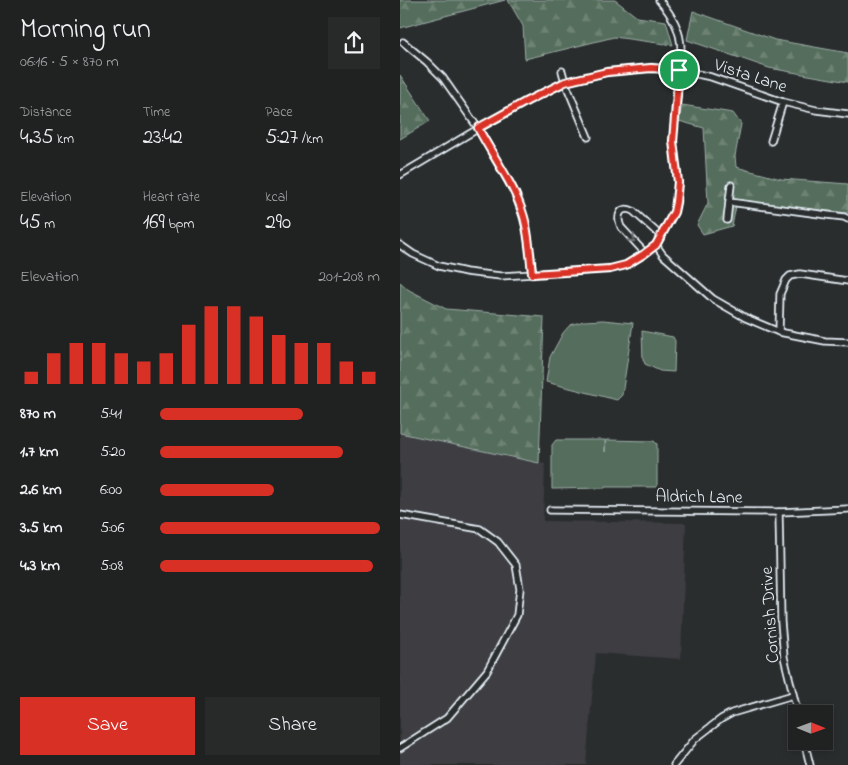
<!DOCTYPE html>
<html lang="en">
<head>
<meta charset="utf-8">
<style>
  body { margin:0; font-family:"Indie Flower",sans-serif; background:#282a2a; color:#f1f3f6; height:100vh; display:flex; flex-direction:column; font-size:19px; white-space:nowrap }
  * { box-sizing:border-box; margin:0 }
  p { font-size:16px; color:#a2a4a5 }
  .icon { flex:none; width:28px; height:28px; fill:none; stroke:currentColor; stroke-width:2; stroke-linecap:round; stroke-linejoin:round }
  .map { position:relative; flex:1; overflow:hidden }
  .drawer { display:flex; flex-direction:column; background:#202222; width:400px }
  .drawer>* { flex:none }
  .needle { width:32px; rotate:91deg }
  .fabs { position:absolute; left:388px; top:705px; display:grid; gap:10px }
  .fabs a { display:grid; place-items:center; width:45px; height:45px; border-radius:0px; background:#202222; box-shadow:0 2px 8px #0003,0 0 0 1px #3d3f40; font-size:25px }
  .pin { position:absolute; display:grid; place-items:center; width:42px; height:42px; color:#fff; margin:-21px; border:2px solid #fff; border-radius:50%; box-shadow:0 1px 5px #0007 }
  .round { display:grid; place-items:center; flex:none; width:52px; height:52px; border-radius:0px; background:#282a2a }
  .summary { display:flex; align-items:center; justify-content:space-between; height:85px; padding:0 20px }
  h1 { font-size:28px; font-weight:600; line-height:38px }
  .stats { display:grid; grid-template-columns:repeat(3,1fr); gap:8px; height:85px; padding:5px 20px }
  .stats div { display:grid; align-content:center }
  .stats b { font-size:21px; font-weight:600 }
  .stats small { font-size:14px; font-weight:400 }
  .stats p { font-size:14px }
  .chart { height:140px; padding:10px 20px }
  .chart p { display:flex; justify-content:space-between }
  .chart svg { width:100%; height:90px; margin-top:5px; stroke:#d93025; stroke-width:6 }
  .button { display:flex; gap:10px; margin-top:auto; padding:10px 20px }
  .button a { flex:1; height:58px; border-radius:0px; background:#d93025; color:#fff; font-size:20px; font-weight:600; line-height:58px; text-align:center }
  .button a+a { background:#282a2a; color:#f1f3f6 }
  ul { padding:0 20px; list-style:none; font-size:16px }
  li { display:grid; grid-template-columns:80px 60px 1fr; align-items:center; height:38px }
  li i { height:12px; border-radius:6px; background:#d93025 }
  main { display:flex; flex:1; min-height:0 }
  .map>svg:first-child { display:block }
  .built { fill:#3c3d42 }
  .green { fill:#556d5b; stroke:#9eafaa }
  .forest { fill:url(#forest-firs); stroke:#9eafaa }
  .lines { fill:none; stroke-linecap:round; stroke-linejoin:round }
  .street-casing { stroke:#e8f1f8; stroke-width:9 }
  .street { stroke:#2a2d2e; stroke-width:5.5 }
  .oneway { stroke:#6c7275 }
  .route-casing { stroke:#fff; stroke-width:10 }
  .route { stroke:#d93025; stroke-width:6 }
  .labels { text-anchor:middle; stroke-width:4.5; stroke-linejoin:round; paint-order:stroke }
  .street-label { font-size:18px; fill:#e8f1f8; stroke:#2a2d2e }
</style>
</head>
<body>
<main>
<section class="drawer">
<div class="summary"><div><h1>Morning run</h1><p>06:16 · 5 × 870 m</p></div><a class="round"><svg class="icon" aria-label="share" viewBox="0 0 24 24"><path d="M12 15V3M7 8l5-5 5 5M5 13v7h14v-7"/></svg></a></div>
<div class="stats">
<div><p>Distance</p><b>4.35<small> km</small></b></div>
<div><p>Time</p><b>23:42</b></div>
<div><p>Pace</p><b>5:27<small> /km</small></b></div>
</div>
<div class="stats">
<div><p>Elevation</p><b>45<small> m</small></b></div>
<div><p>Heart rate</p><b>169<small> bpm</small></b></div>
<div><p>kcal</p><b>290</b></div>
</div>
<div class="chart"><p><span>Elevation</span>201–208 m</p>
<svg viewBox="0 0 160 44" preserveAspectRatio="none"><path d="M5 44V38M15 44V29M25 44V24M35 44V24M45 44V29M55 44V33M65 44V29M75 44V15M85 44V6M95 44V6M105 44V11M115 44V20M125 44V24M135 44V24M145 44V33M155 44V38"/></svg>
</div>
<ul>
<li><b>870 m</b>5:41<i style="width:65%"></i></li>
<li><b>1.7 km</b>5:20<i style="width:83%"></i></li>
<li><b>2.6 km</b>6:00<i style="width:52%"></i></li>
<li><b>3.5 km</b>5:06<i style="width:100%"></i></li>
<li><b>4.3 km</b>5:08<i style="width:97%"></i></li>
</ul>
<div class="button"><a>Save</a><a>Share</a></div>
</section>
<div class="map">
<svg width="448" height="765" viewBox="0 0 448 765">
  <defs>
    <pattern id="forest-firs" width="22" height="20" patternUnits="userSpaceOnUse" patternTransform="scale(1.25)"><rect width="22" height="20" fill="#556d5b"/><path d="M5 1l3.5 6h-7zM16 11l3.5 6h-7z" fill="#6d8273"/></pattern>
  </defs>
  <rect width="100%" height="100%" fill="#2a2d2e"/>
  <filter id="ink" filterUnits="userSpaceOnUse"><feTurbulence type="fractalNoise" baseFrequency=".02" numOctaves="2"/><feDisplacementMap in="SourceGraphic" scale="10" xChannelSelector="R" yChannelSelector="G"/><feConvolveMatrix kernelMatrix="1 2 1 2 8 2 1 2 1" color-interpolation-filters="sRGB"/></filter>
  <g filter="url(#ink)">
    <polygon class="built" points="0,430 145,464 143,521 286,523 281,659 196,653 186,765 0,765"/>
    <g class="green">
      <polygon points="203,320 233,323 222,395 217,400 146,382 150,357 163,333 170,325 184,321"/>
      <polygon points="242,331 273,337 275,341 274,372 260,371 245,364 243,359"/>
      <polygon points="156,440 205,440 205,452 206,440 254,441 257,444 257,487 205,487 205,488 152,489 152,445"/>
    </g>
    <g class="forest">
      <polygon points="0,0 105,0 0,28"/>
      <polygon points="108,0 215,0 237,17 266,21 273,45 214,37 125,59 123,26"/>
      <polygon points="293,11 375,40 448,53 448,82 369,68 287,40"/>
      <polygon points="0,75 30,121 0,139"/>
      <polygon points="282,105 333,113 341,124 335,156 336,167 381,179 448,184 448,213 337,201 332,226 303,234 297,225 308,203 304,128 279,121"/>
      <polygon points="0,282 9,290 46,309 144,317 139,463 0,433"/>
    </g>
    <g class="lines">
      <defs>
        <g id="street">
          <polyline points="3,42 27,62 43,78 78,128 115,193 123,216 127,232 133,274"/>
          <polyline points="162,71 165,82 188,137"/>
          <polyline points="371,141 383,102"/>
          <polyline points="0,175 69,134 127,101 165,82 207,72 251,68 279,70 311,77 383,102 416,110 448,114"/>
          <polyline points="331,185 329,202 427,215 444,217 448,219"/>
          <polyline points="327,220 329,202"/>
          <path d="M0,245L13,254L39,266L66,272L82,274L101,276L210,269L226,265L244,254L256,245L274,212L276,203L278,182L273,141L281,50C281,30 272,15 259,0"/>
          <polyline points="256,245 263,255 313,299 346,318 379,332 425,341 448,342"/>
          <path d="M245,253L221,227C216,216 220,205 233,211L261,236"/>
          <polyline points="379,332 380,294 386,280 390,276 400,274 448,281"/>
          <polyline points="150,510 379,512 448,509"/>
          <polyline points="379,512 381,622 384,657 398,714"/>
          <polyline points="0,515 80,529 98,542 116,565 120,589 117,615 87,671 47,718 0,748"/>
          <polyline points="404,741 410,765"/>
          <polyline points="274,765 295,739 321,719 332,713 393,695"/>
        </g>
      </defs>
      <use href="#street" class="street-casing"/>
      <use href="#street" class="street"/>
    </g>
    <defs><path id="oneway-chevron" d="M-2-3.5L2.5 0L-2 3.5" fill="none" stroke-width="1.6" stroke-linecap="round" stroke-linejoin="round" transform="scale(1.25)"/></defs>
    <use class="oneway" href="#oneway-chevron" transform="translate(232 239) rotate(47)"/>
  </g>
  <g class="lines" filter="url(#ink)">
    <defs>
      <path id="route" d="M251,68L279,70L273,141L278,182L276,202L274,212L256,245L244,254L226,265L210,269L132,274C130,255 129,235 124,217C115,185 93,157 78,128L127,101L165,82L207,72Z"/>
    </defs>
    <use href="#route" class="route-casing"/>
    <use href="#route" class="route"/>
  </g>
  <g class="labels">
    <g class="street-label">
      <text transform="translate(351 75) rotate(18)" y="6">Vista Lane</text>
      <text transform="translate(299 496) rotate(1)" y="6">Aldrich Lane</text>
      <text transform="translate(369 615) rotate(-94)" y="6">Cornish Drive</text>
    </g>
  </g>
</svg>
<div class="fabs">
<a><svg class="needle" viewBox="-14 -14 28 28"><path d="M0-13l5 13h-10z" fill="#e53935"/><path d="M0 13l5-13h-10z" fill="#a2a4a5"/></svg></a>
</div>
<div class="pin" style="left:279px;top:70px;background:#1e9e55"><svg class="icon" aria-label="arrive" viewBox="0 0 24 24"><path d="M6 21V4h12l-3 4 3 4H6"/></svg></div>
</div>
</main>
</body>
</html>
